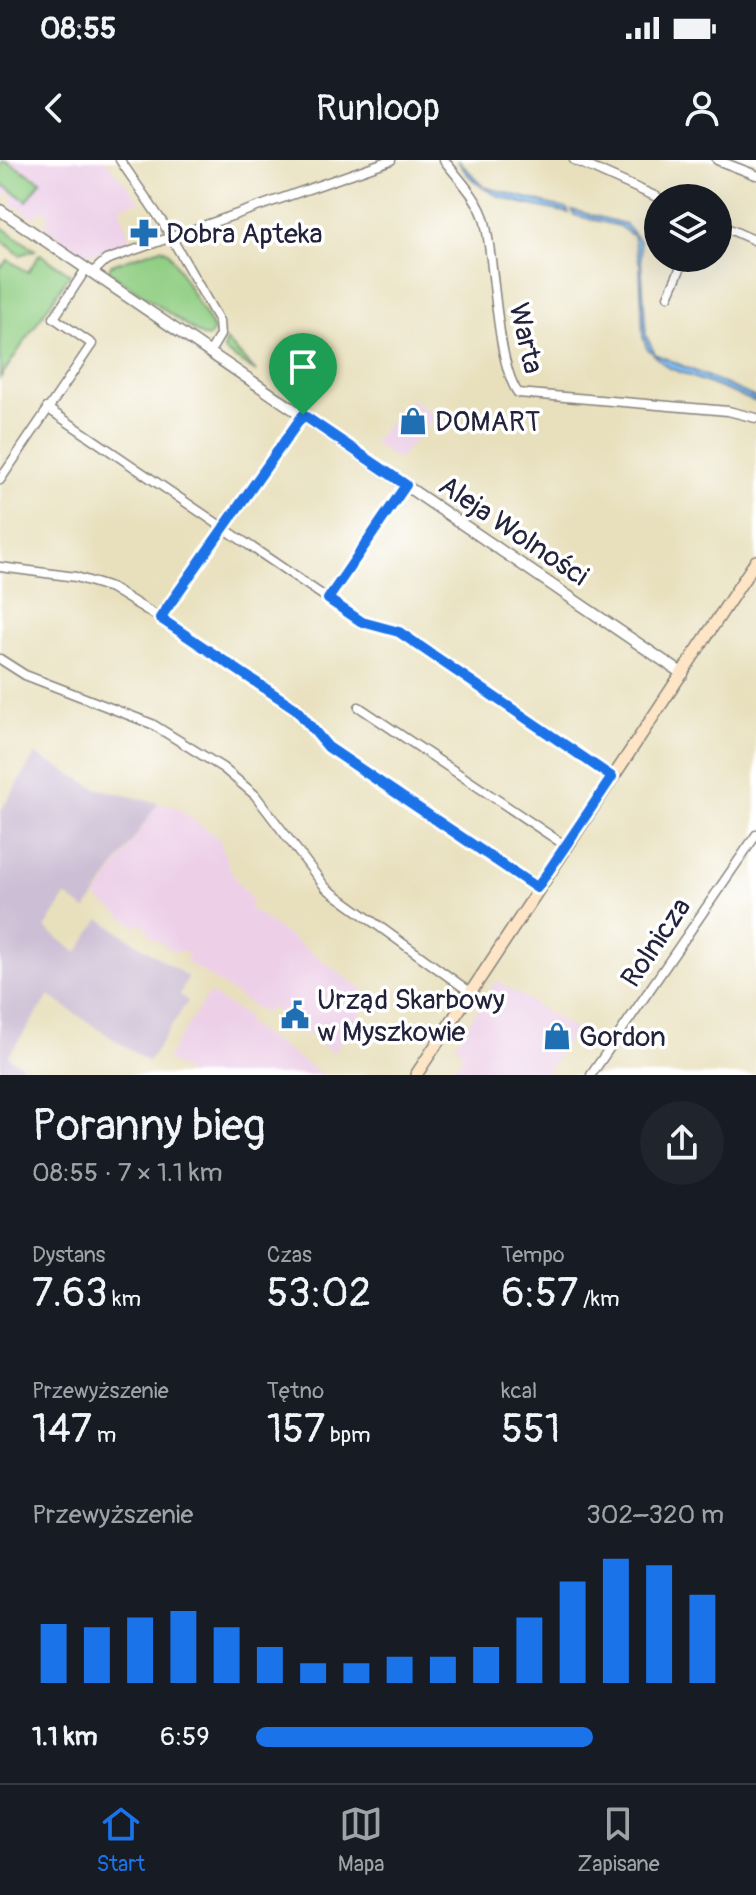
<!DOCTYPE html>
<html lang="pl">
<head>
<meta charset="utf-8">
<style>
  body { margin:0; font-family:Pangolin,sans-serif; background:#20242c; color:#f1f3f6; height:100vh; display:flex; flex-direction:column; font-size:30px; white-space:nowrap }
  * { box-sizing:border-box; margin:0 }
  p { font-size:26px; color:#9ea1a6 }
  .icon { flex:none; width:44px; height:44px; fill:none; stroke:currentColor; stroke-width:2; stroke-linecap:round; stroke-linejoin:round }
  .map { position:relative; height:915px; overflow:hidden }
  .details { display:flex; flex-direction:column; background:#171b24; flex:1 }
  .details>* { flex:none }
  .tools { position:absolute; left:644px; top:24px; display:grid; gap:16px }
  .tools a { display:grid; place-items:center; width:88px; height:88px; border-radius:50%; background:#171b24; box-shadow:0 8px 32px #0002; font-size:40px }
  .pin { position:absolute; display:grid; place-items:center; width:68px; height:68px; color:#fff; margin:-82px -34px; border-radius:50% 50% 50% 0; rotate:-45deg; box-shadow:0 0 8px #0007 }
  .pin .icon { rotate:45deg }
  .round { display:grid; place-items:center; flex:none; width:84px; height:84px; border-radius:42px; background:#20242c }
  .headline { display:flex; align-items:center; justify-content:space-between; height:136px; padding:0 32px }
  h1 { font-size:44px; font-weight:600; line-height:60px }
  .metrics { display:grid; grid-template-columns:repeat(3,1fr); gap:12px; height:136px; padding:8px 32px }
  .metrics div { display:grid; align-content:center }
  .metrics b { font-size:40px; font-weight:600 }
  .metrics small { font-size:22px; font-weight:400 }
  .metrics p { font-size:22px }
  .chart { height:224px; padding:16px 32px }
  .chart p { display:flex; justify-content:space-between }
  .chart svg { width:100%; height:144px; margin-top:8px; stroke:#1a73e8; stroke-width:6 }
  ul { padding:0 32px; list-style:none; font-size:26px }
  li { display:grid; grid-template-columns:128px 96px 1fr; align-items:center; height:60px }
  li i { height:20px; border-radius:10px; background:#1a73e8 }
  .status { display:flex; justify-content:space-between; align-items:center; height:56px; padding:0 40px; background:#171b24; direction:ltr }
  .status svg { height:22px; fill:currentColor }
  header { display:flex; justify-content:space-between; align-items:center; height:104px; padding:0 32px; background:#171b24; font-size:36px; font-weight:600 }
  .tabs { display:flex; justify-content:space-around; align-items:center; height:112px; border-top:2px solid #363941; background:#171b24; font-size:22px; color:#9ea1a6 }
  .tabs a { display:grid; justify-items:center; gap:4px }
  .tabs .on { color:#1a73e8 }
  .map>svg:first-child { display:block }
  .built { fill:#edd0e8 }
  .industrial { fill:#ccbed4 }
  .green { fill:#92cf84; stroke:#5a7860; stroke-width:2 }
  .water { fill:#7fbef3; stroke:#507097; stroke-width:2 }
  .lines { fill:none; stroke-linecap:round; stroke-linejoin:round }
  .minor-casing { stroke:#85817c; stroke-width:11 }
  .tertiary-casing { stroke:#85817c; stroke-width:13 }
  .secondary-casing { stroke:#85817c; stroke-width:14 }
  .minor { stroke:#fff; stroke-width:8 }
  .tertiary { stroke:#fff; stroke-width:10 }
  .secondary { stroke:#fde5c5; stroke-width:11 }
  .route-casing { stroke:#fff; stroke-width:16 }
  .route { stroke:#1a73e8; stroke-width:10 }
  .labels { text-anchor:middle; stroke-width:7; stroke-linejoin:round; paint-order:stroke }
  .poi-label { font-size:28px; fill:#22223b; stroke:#fff; text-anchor:start }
  .street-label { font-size:28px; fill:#22223b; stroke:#fff }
</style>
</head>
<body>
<div class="status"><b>08:55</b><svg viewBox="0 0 49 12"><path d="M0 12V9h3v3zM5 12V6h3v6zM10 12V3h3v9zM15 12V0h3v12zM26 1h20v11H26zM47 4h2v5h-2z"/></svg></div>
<header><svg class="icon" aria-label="back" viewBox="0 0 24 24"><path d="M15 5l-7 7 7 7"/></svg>Runloop<svg class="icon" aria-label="person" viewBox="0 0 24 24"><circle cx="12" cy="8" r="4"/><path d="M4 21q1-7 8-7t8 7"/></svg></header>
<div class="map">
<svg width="756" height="915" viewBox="0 0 756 915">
  <rect width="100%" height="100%" fill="#fff"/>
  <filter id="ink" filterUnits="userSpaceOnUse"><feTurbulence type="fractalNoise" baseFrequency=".0125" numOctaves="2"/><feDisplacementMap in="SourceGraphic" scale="16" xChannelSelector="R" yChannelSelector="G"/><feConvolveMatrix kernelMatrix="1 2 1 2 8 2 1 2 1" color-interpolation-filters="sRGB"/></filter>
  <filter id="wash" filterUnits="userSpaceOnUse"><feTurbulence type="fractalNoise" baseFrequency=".006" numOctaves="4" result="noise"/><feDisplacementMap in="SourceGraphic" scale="32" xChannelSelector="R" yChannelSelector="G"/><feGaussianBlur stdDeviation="1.8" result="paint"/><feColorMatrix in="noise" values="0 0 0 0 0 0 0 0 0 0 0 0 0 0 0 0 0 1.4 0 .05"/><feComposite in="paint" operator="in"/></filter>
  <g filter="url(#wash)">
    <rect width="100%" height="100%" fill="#e8e0bd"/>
    <g class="built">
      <polygon points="0,0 105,0 140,41 119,47 131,82 86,95 43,65 50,56 41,49 34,58 10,42 14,36 8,32 4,38 0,36"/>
      <polygon points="411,239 435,256 398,300 372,283"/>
      <polygon points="158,643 178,648 219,679 231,712 253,742 249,748 373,837 333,893 313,878 314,874 309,876 271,847 265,854 186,801 189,795 181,790 175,793 148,774 149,769 141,764 136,766 96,738"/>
      <polygon points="496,820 575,870 545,915 450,915 464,893 455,885"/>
      <polygon points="209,833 248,857 245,863 324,915 190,915 166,899"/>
    </g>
    <polygon class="industrial" points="35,594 96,628 158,643 86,750 66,736 45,768 77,793 100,759 188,817 180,835 188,841 148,902 49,836 8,896 35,915 0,915 0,653"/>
    <g class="green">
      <polygon points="4,0 41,21 27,41 0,23 0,6"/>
      <polygon points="0,66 35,90 20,95 0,79"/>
      <polygon points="161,88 168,91 214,171 209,177 202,176 108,111 111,105"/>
      <polygon points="40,94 70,114 0,218 0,108 8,100 28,112"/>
      <polygon points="226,180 256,212 224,191"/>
    </g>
    <g class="water">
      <path d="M458,0L484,27L567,49L569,53C527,43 480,42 458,0Z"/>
      <polygon points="572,50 625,64 640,82 646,176 655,194 756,238 756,242 667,207 647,188 643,177 640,105 633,76 619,66 574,55"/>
    </g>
  </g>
  <g filter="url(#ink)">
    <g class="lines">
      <defs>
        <g id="minor">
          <polyline points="120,0 163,63 219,161 220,175 210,192"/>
          <path d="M444,0C458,18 480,40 485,62C495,103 496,202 518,233L728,251L756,258"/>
          <polyline points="574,0 659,38"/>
          <polyline points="717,0 756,15"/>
          <polyline points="718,64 756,81"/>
          <polyline points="92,113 106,100 391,0"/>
          <polyline points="668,136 685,98"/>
          <polyline points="47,248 362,462 399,472 612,617"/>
          <polyline points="0,320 92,184 54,158 86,109"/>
          <polyline points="0,407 76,417 111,428 160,458 296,549 328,587 537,728"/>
          <polyline points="328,439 406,325"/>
          <polyline points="160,458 303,255"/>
          <polyline points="0,499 25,515 152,564 223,608 255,635 326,728 470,832"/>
          <polyline points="359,547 566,686"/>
          <polyline points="591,915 756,675"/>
        </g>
        <polyline id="tertiary" points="0,50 683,514"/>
        <polyline id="secondary" points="416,915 756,401"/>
      </defs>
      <use href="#minor" class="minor-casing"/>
      <use href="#tertiary" class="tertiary-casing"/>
      <use href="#secondary" class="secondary-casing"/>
      <use href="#minor" class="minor"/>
      <use href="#tertiary" class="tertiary"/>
      <use href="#secondary" class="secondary"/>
    </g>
  </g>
  <g class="lines" filter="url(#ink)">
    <defs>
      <polygon id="route" points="303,255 406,325 328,439 362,462 399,472 612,617 537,728 328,587 296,549 160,458"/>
    </defs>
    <use href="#route" class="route-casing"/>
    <use href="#route" class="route"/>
  </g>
  <defs>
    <symbol id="pharmacy-bare" viewBox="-9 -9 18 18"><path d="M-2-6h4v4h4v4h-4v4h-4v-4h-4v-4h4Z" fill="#1f6fb2" stroke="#fff" stroke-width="2.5" paint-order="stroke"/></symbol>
    <symbol id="shop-bare" viewBox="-9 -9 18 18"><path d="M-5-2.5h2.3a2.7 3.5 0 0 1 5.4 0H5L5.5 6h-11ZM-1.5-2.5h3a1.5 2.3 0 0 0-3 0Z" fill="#1f6fb2" stroke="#fff" stroke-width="2.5" paint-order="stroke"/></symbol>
    <symbol id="civic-bare" viewBox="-9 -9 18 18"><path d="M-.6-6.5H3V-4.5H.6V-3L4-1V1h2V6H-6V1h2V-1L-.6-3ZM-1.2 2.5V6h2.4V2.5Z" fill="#1f6fb2" stroke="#fff" stroke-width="2.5" paint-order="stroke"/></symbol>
  </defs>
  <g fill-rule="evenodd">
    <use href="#pharmacy-bare" x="124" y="53" width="40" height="40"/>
    <use href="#shop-bare" x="393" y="241" width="40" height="40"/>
    <use href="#civic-bare" x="275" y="835" width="40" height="40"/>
    <use href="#shop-bare" x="537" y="856" width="40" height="40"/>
  </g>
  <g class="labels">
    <g class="poi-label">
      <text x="166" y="83">Dobra Apteka</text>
      <text x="435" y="271">DOMART</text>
      <text x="317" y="849">Urząd Skarbowy<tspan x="317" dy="32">w Myszkowie</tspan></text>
      <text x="579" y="886">Gordon</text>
    </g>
    <g class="street-label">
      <text transform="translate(527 178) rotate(77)" y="10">Warta</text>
      <text transform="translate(514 370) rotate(34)" y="10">Aleja Wolności</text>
      <text transform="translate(655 782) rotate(-56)" y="10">Rolnicza</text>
    </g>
  </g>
</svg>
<div class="tools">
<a><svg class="icon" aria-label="layers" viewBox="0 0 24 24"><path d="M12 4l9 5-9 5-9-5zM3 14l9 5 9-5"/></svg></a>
</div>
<div class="pin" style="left:303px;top:255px;background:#1e9e55"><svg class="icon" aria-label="arrive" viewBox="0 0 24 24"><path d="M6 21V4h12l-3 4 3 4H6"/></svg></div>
</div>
<section class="details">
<div class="headline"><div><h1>Poranny bieg</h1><p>08:55 · 7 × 1.1 km</p></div><a class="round"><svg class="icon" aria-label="share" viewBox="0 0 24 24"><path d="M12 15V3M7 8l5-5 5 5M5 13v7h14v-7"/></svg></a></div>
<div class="metrics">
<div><p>Dystans</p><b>7.63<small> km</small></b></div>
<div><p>Czas</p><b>53:02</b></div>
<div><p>Tempo</p><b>6:57<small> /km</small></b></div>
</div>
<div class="metrics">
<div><p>Przewyższenie</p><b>147<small> m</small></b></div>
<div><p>Tętno</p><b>157<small> bpm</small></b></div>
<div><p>kcal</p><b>551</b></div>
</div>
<div class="chart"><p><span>Przewyższenie</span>302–320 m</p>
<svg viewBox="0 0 160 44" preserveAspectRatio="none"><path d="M5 44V26M15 44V27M25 44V24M35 44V22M45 44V27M55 44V33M65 44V38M75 44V38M85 44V36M95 44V36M105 44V33M115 44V24M125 44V13M135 44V6M145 44V8M155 44V17"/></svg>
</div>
<ul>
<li><b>1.1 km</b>6:59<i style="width:72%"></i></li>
</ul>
</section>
<nav class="tabs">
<a class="on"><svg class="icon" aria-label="home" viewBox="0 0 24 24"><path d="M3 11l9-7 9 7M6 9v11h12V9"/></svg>Start</a>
<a><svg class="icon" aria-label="map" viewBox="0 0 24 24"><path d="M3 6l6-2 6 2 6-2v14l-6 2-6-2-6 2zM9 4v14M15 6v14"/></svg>Mapa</a>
<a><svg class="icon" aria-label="saved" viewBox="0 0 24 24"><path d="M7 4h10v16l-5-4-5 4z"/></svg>Zapisane</a>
</nav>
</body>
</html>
